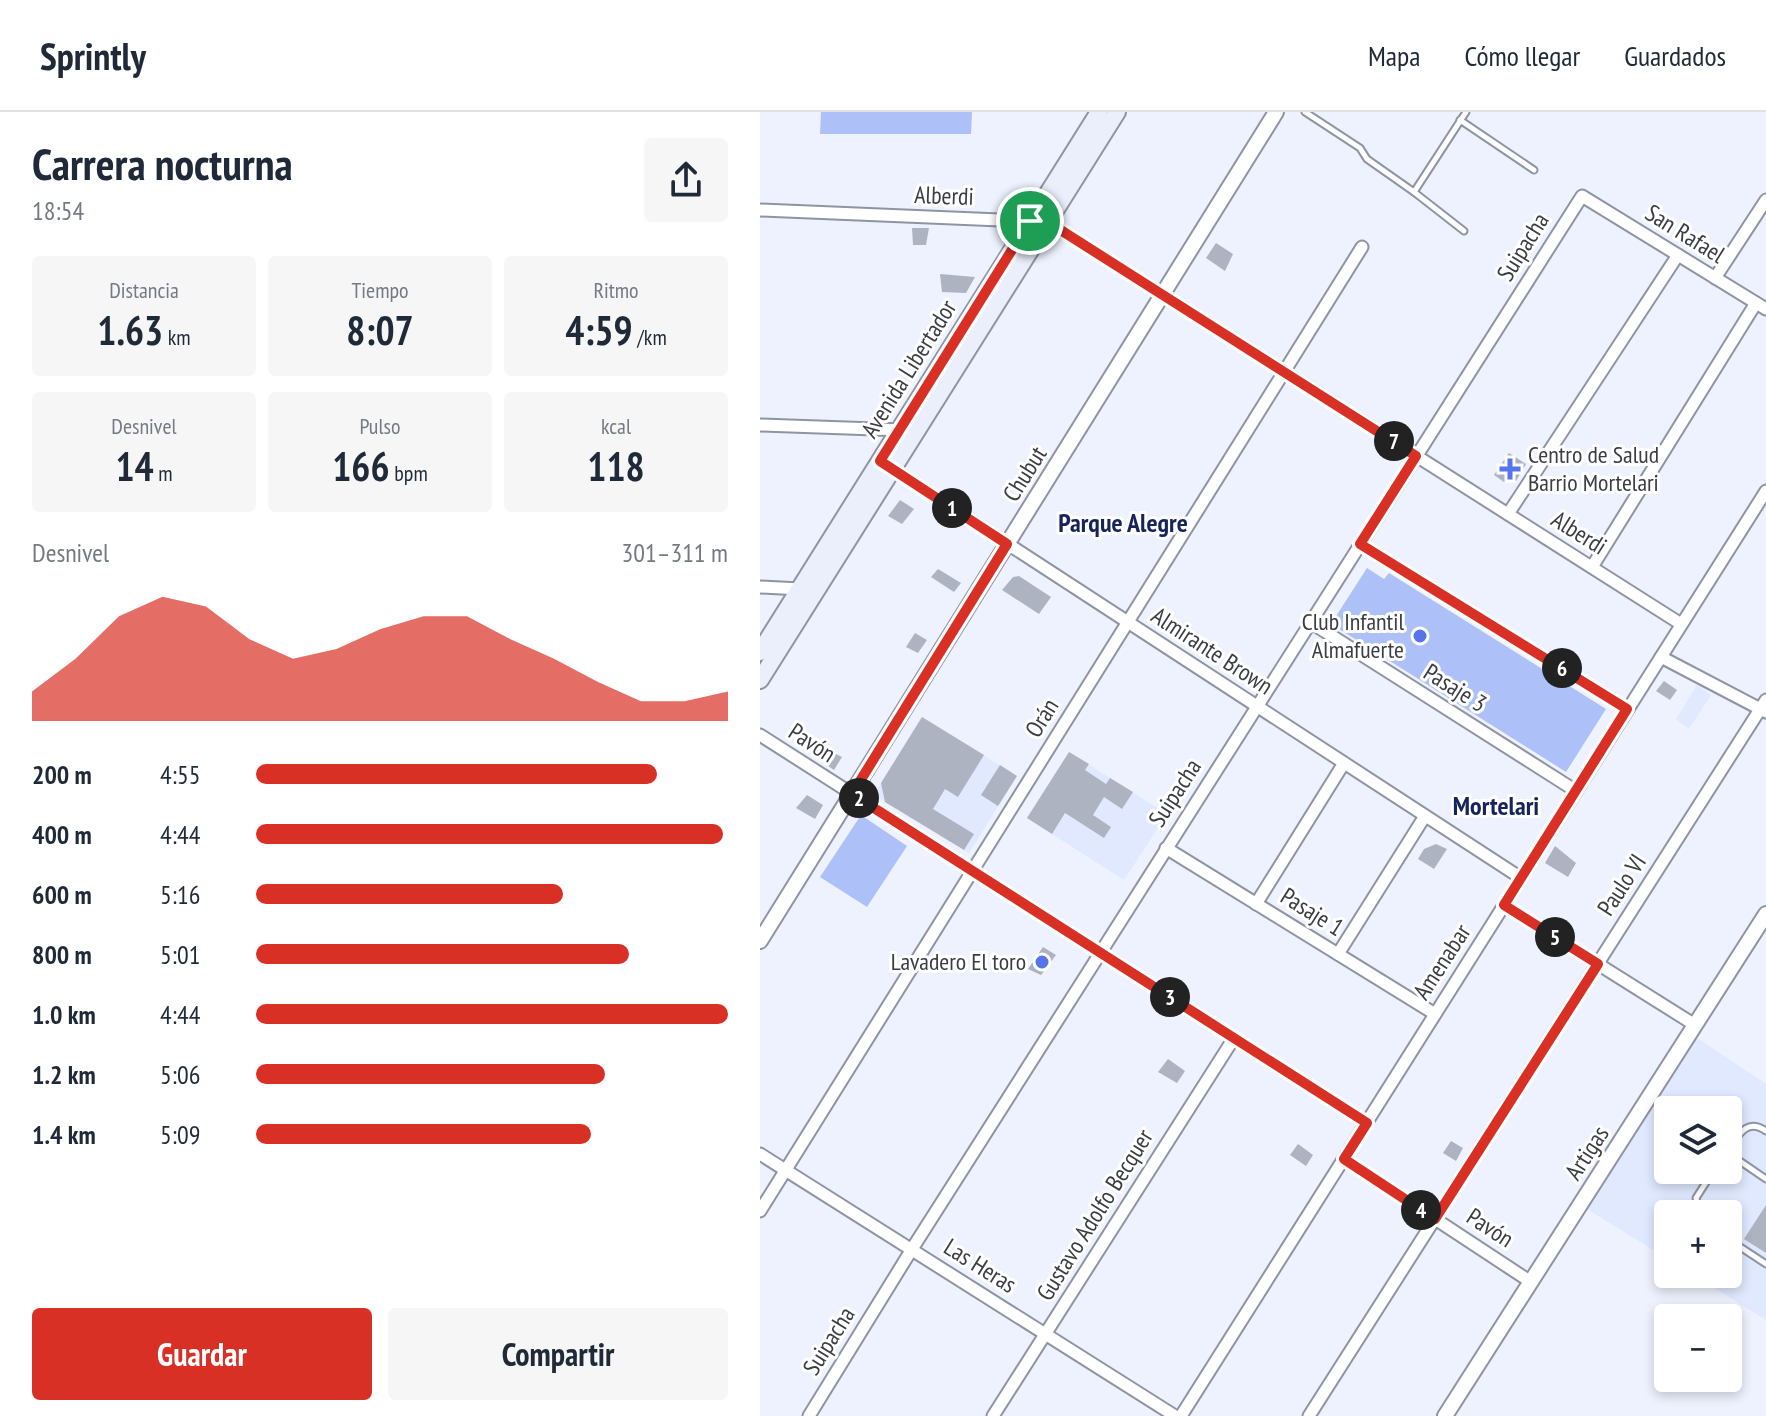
<!DOCTYPE html>
<html lang="es">
<head>
<meta charset="utf-8">
<style>
  body { margin:0; font-family:"PT Sans Narrow",sans-serif; background:#f6f6f7; color:#1f2937; height:100vh; display:flex; flex-direction:column; font-size:30px; white-space:nowrap }
  * { box-sizing:border-box; margin:0 }
  p { font-size:26px; color:#747a83 }
  .icon { flex:none; width:44px; height:44px; fill:none; stroke:currentColor; stroke-width:2; stroke-linecap:round; stroke-linejoin:round }
  .map { position:relative; flex:1; overflow:hidden }
  .sheet { display:flex; flex-direction:column; background:#fff; width:760px }
  .sheet>* { flex:none }
  .buttons { position:absolute; left:894px; top:984px; display:grid; gap:16px }
  .buttons a { display:grid; place-items:center; width:88px; height:88px; border-radius:8px; background:#fff; box-shadow:0 4px 12px #0003; font-size:40px }
  .pin { position:absolute; display:grid; place-items:center; width:68px; height:68px; color:#fff; margin:-34px; border:4px solid #fff; border-radius:50%; box-shadow:0 2px 8px #0007 }
  .km { position:absolute; width:40px; height:40px; margin:-20px; border-radius:50%; background:#222; color:#fff; font-size:22px; line-height:40px; text-align:center }
  .round { display:grid; place-items:center; flex:none; width:84px; height:84px; border-radius:8px; background:#f6f6f7 }
  .headline { display:flex; align-items:center; justify-content:space-between; height:136px; padding:0 32px }
  h1 { font-size:44px; font-weight:700; line-height:60px }
  .metrics { display:grid; grid-template-columns:repeat(3,1fr); gap:12px; height:136px; padding:8px 32px }
  .metrics div { display:grid; align-content:center; border-radius:8px; background:#f6f6f7; text-align:center }
  .metrics b { font-size:40px; font-weight:700 }
  .metrics small { font-size:22px; font-weight:400 }
  .metrics p { font-size:22px }
  .chart { height:224px; padding:16px 32px }
  .chart p { display:flex; justify-content:space-between }
  .chart svg { width:100%; height:144px; margin-top:8px; fill:#d93025; opacity:.7 }
  .primary-button { display:flex; gap:16px; margin-top:auto; padding:16px 32px }
  .primary-button a { flex:1; height:92px; border-radius:8px; background:#d93025; color:#fff; font-size:32px; font-weight:700; line-height:92px; text-align:center }
  .primary-button a+a { background:#f6f6f7; color:#1f2937 }
  ul { padding:0 32px; list-style:none; font-size:26px }
  li { display:grid; grid-template-columns:128px 96px 1fr; align-items:center; height:60px }
  li i { height:20px; border-radius:10px; background:#d93025 }
  header { display:flex; align-items:center; gap:48px; box-sizing:border-box; height:112px; padding:0 40px; background:#fff; border-bottom:2px solid #e0e1e3 }
  header strong { font-size:38px }
  nav { display:flex; gap:44px; margin-inline-start:auto; font-size:28px }
  main { display:flex; flex:1; min-height:0 }
  .map>svg:first-child { display:block }
  .built { fill:#e0e9ff; fill-rule:evenodd }
  .green { fill:#adc1f8 }
  .building { fill:#aeb3c2 }
  .lines { fill:none; stroke-linecap:round; stroke-linejoin:round }
  .service-casing { stroke:#8e94a2; stroke-width:9 }
  .minor-casing { stroke:#8e94a2; stroke-width:15 }
  .tertiary-casing { stroke:#8e94a2; stroke-width:18 }
  .secondary-casing { stroke:#8e94a2; stroke-width:20 }
  .service { stroke:#fff; stroke-width:5 }
  .minor { stroke:#fff; stroke-width:11 }
  .tertiary { stroke:#fff; stroke-width:14 }
  .secondary { stroke:#ebeffb; stroke-width:16 }
  .route-casing { stroke:#fff; stroke-width:16 }
  .route { stroke:#d93025; stroke-width:10 }
  .poi-dot { fill:#5675ea; stroke:#fff; stroke-width:3 }
  .labels { text-anchor:middle; stroke-width:6; stroke-linejoin:round; paint-order:stroke }
  .street-label { font-size:24px; fill:#3b3d43; stroke:#fff }
  .poi-label { font-size:24px; fill:#3b3d43; stroke:#fff; text-anchor:end }
  .neighbourhood-label { font-size:26px; font-weight:bold; fill:#17245b; stroke:#fff }
</style>
</head>
<body>
<header>
<strong>Sprintly</strong>
<nav><a>Mapa</a><a>Cómo llegar</a><a>Guardados</a></nav>
</header>
<main>
<section class="sheet">
<div class="headline"><div><h1>Carrera nocturna</h1><p>18:54</p></div><a class="round"><svg class="icon" aria-label="share" viewBox="0 0 24 24"><path d="M12 15V3M7 8l5-5 5 5M5 13v7h14v-7"/></svg></a></div>
<div class="metrics">
<div><p>Distancia</p><b>1.63<small> km</small></b></div>
<div><p>Tiempo</p><b>8:07</b></div>
<div><p>Ritmo</p><b>4:59<small> /km</small></b></div>
</div>
<div class="metrics">
<div><p>Desnivel</p><b>14<small> m</small></b></div>
<div><p>Pulso</p><b>166<small> bpm</small></b></div>
<div><p>kcal</p><b>118</b></div>
</div>
<div class="chart"><p><span>Desnivel</span>301–311 m</p>
<svg viewBox="0 0 160 44" preserveAspectRatio="none"><path d="M0 44V35L10 25L20 12L30 6L40 9L50 19L60 25L70 22L80 16L90 12L100 12L110 19L120 25L130 32L140 38L150 38L160 35V44z"/></svg>
</div>
<ul>
<li><b>200 m</b>4:55<i style="width:85%"></i></li>
<li><b>400 m</b>4:44<i style="width:99%"></i></li>
<li><b>600 m</b>5:16<i style="width:65%"></i></li>
<li><b>800 m</b>5:01<i style="width:79%"></i></li>
<li><b>1.0 km</b>4:44<i style="width:100%"></i></li>
<li><b>1.2 km</b>5:06<i style="width:74%"></i></li>
<li><b>1.4 km</b>5:09<i style="width:71%"></i></li>
</ul>
<div class="primary-button"><a>Guardar</a><a>Compartir</a></div>
</section>
<div class="map">
<svg width="1006" height="1304" viewBox="0 0 1006 1304">
  <rect width="100%" height="100%" fill="#edf2fe"/>
  <g class="built">
    <polygon points="937,573 951,583 929,617 916,607"/>
    <polygon points="162,605 257,664 209,741 114,683"/>
    <polygon points="309,640 407,702 364,768 267,706"/>
    <path d="M937,926L1006,972V1208L932,1162H968V1102H908V1147L827,1097ZM908,998H968V1058H908Z"/>
  </g>
  <g class="green">
    <polygon points="61,0 212,0 211,22 60,22"/>
    <polygon points="607,456 624,467 629,461 846,597 806,660 571,512"/>
    <polygon points="101,703 147,734 107,795 60,765"/>
  </g>
  <g class="building">
    <polygon points="152,116 169,116 166,133 153,133"/>
    <polygon points="456,131 473,142 465,159 446,146"/>
    <polygon points="180,162 215,165 206,181 182,180"/>
    <polygon points="749,341 766,352 756,369 744,370 734,363"/>
    <polygon points="140,388 154,397 142,412 128,404"/>
    <polygon points="178,457 201,471 194,480 171,465"/>
    <polygon points="259,464 291,485 279,502 242,478 253,465"/>
    <polygon points="155,521 167,528 158,541 146,535"/>
    <polygon points="904,569 917,578 910,588 896,579"/>
    <polygon points="162,605 224,643 198,685 185,677 173,697 214,722 204,738 125,690 121,671"/>
    <polygon points="66,637 82,645 74,658 58,647"/>
    <polygon points="309,640 329,652 325,658 346,672 350,666 373,680 362,697 344,685 333,703 351,715 344,726 305,701 292,722 267,706"/>
    <polygon points="240,653 257,664 238,694 221,683"/>
    <polygon points="47,683 63,693 55,707 36,696"/>
    <polygon points="676,732 687,737 674,757 658,747 664,737"/>
    <polygon points="795,734 816,751 808,765 785,751"/>
    <polygon points="283,835 296,843 281,863 268,857"/>
    <polygon points="408,947 425,959 417,971 398,960"/>
    <polygon points="691,1029 703,1036 696,1049 683,1041"/>
    <polygon points="538,1032 553,1043 546,1054 530,1043"/>
    <polygon points="1006,1093 1006,1141 984,1127"/>
  </g>
  <g class="lines">
    <defs>
      <g id="service">
        <polyline points="545,0 600,36 607,47 654,80 706,0"/>
        <polyline points="700,8 774,58"/>
        <polyline points="654,80 704,119"/>
        <path d="M968,1038C979,1022 987,1006 1006,1019"/>
        <polyline points="968,1041 1006,1067"/>
        <polyline points="940,1102 936,1086 954,1058"/>
        <polyline points="968,1127 1006,1152"/>
      </g>
      <g id="minor">
        <polyline points="0,98 288,110 921,512"/>
        <polyline points="955,166 1006,88"/>
        <polyline points="0,313 143,318"/>
        <polyline points="128,354 761,766"/>
        <polyline points="748,402 918,143"/>
        <polyline points="600,432 867,597"/>
        <polyline points="832,455 996,191"/>
        <polyline points="0,475 40,477"/>
        <polyline points="550,510 816,679"/>
        <polyline points="901,545 1006,600"/>
        <polyline points="0,623 607,1011"/>
        <polyline points="406,736 675,902"/>
        <polyline points="496,792 584,651"/>
        <polyline points="744,793 935,913"/>
        <polyline points="578,842 665,704"/>
        <polyline points="0,1042 415,1304"/>
        <polyline points="584,1047 771,1170"/>
        <polyline points="0,1099 602,135"/>
        <polyline points="49,1304 152,1137 822,84 1006,197"/>
        <polyline points="233,1304 474,926"/>
        <polyline points="421,1304 1006,379"/>
        <polyline points="549,1304 1006,588"/>
      </g>
      <g id="tertiary">
        <polyline points="0,829 516,0"/>
        <polyline points="685,1304 1006,802"/>
      </g>
      <g id="secondary">
        <polyline points="0,540 339,0"/>
        <polyline points="0,568 357,0"/>
      </g>
    </defs>
    <use href="#service" class="service-casing"/>
    <use href="#minor" class="minor-casing"/>
    <use href="#tertiary" class="tertiary-casing"/>
    <use href="#secondary" class="secondary-casing"/>
    <use href="#service" class="service"/>
    <use href="#minor" class="minor"/>
    <use href="#tertiary" class="tertiary"/>
    <use href="#secondary" class="secondary"/>
  </g>
  <g class="lines">
    <defs>
      <polygon id="route" points="270,109 288,110 656,344 600,432 867,597 744,793 838,852 675,1107 584,1047 607,1011 92,682 247,432 120,349"/>
    </defs>
    <use href="#route" class="route-casing"/>
    <use href="#route" class="route"/>
  </g>
  <g class="poi-dot">
    <path d="M746 345h8v8h8v8h-8v8h-8v-8h-8v-8h8z"/>
    <circle cx="660" cy="524" r="8"/>
    <circle cx="282" cy="850" r="8"/>
  </g>
  <g class="labels">
    <g class="street-label">
      <text transform="translate(184 84) rotate(2)" y="8">Alberdi</text>
      <text transform="translate(925 122) rotate(32)" y="8">San Rafael</text>
      <text transform="translate(763 135) rotate(-58)" y="8">Suipacha</text>
      <text transform="translate(149 257) rotate(-58)" y="8">Avenida Libertador</text>
      <text transform="translate(265 362) rotate(-58)" y="8">Chubut</text>
      <text transform="translate(819 421) rotate(32)" y="8">Alberdi</text>
      <text transform="translate(452 539) rotate(33)" y="8">Almirante Brown</text>
      <text transform="translate(695 576) rotate(32)" y="8">Pasaje 3</text>
      <text transform="translate(282 606) rotate(-58)" y="8">Orán</text>
      <text transform="translate(52 631) rotate(33)" y="8">Pavón</text>
      <text transform="translate(415 681) rotate(-57)" y="8">Suipacha</text>
      <text transform="translate(862 773) rotate(-57)" y="8">Paulo VI</text>
      <text transform="translate(552 800) rotate(32)" y="8">Pasaje 1</text>
      <text transform="translate(682 850) rotate(-57)" y="8">Amenabar</text>
      <text transform="translate(827 1041) rotate(-57)" y="8">Artigas</text>
      <text transform="translate(335 1103) rotate(-58)" y="8">Gustavo Adolfo Becquer</text>
      <text transform="translate(730 1116) rotate(33)" y="8">Pavón</text>
      <text transform="translate(220 1154) rotate(32)" y="8">Las Heras</text>
      <text transform="translate(69 1229) rotate(-58)" y="8">Suipacha</text>
    </g>
    <g class="poi-label">
      <text x="768" y="351" text-anchor="start">Centro de Salud<tspan x="768" dy="28">Barrio Mortelari</tspan></text>
      <text x="644" y="518">Club Infantil<tspan x="644" dy="28">Almafuerte</tspan></text>
      <text x="266" y="858">Lavadero El toro</text>
    </g>
    <g class="neighbourhood-label">
      <text x="363" y="420">Parque Alegre</text>
      <text x="736" y="703">Mortelari</text>
    </g>
  </g>
</svg>
<div class="buttons">
<a><svg class="icon" aria-label="layers" viewBox="0 0 24 24"><path d="M12 4l9 5-9 5-9-5zM3 14l9 5 9-5"/></svg></a>
<a>+</a>
<a>−</a>
</div>
<div class="pin" style="left:270px;top:109px;background:#1e9e55"><svg class="icon" aria-label="arrive" viewBox="0 0 24 24"><path d="M6 21V4h12l-3 4 3 4H6"/></svg></div>
<b class="km" style="left:192px;top:396px">1</b>
<b class="km" style="left:99px;top:686px">2</b>
<b class="km" style="left:410px;top:885px">3</b>
<b class="km" style="left:661px;top:1098px">4</b>
<b class="km" style="left:795px;top:825px">5</b>
<b class="km" style="left:802px;top:556px">6</b>
<b class="km" style="left:634px;top:329px">7</b>
</div>
</main>
</body>
</html>
